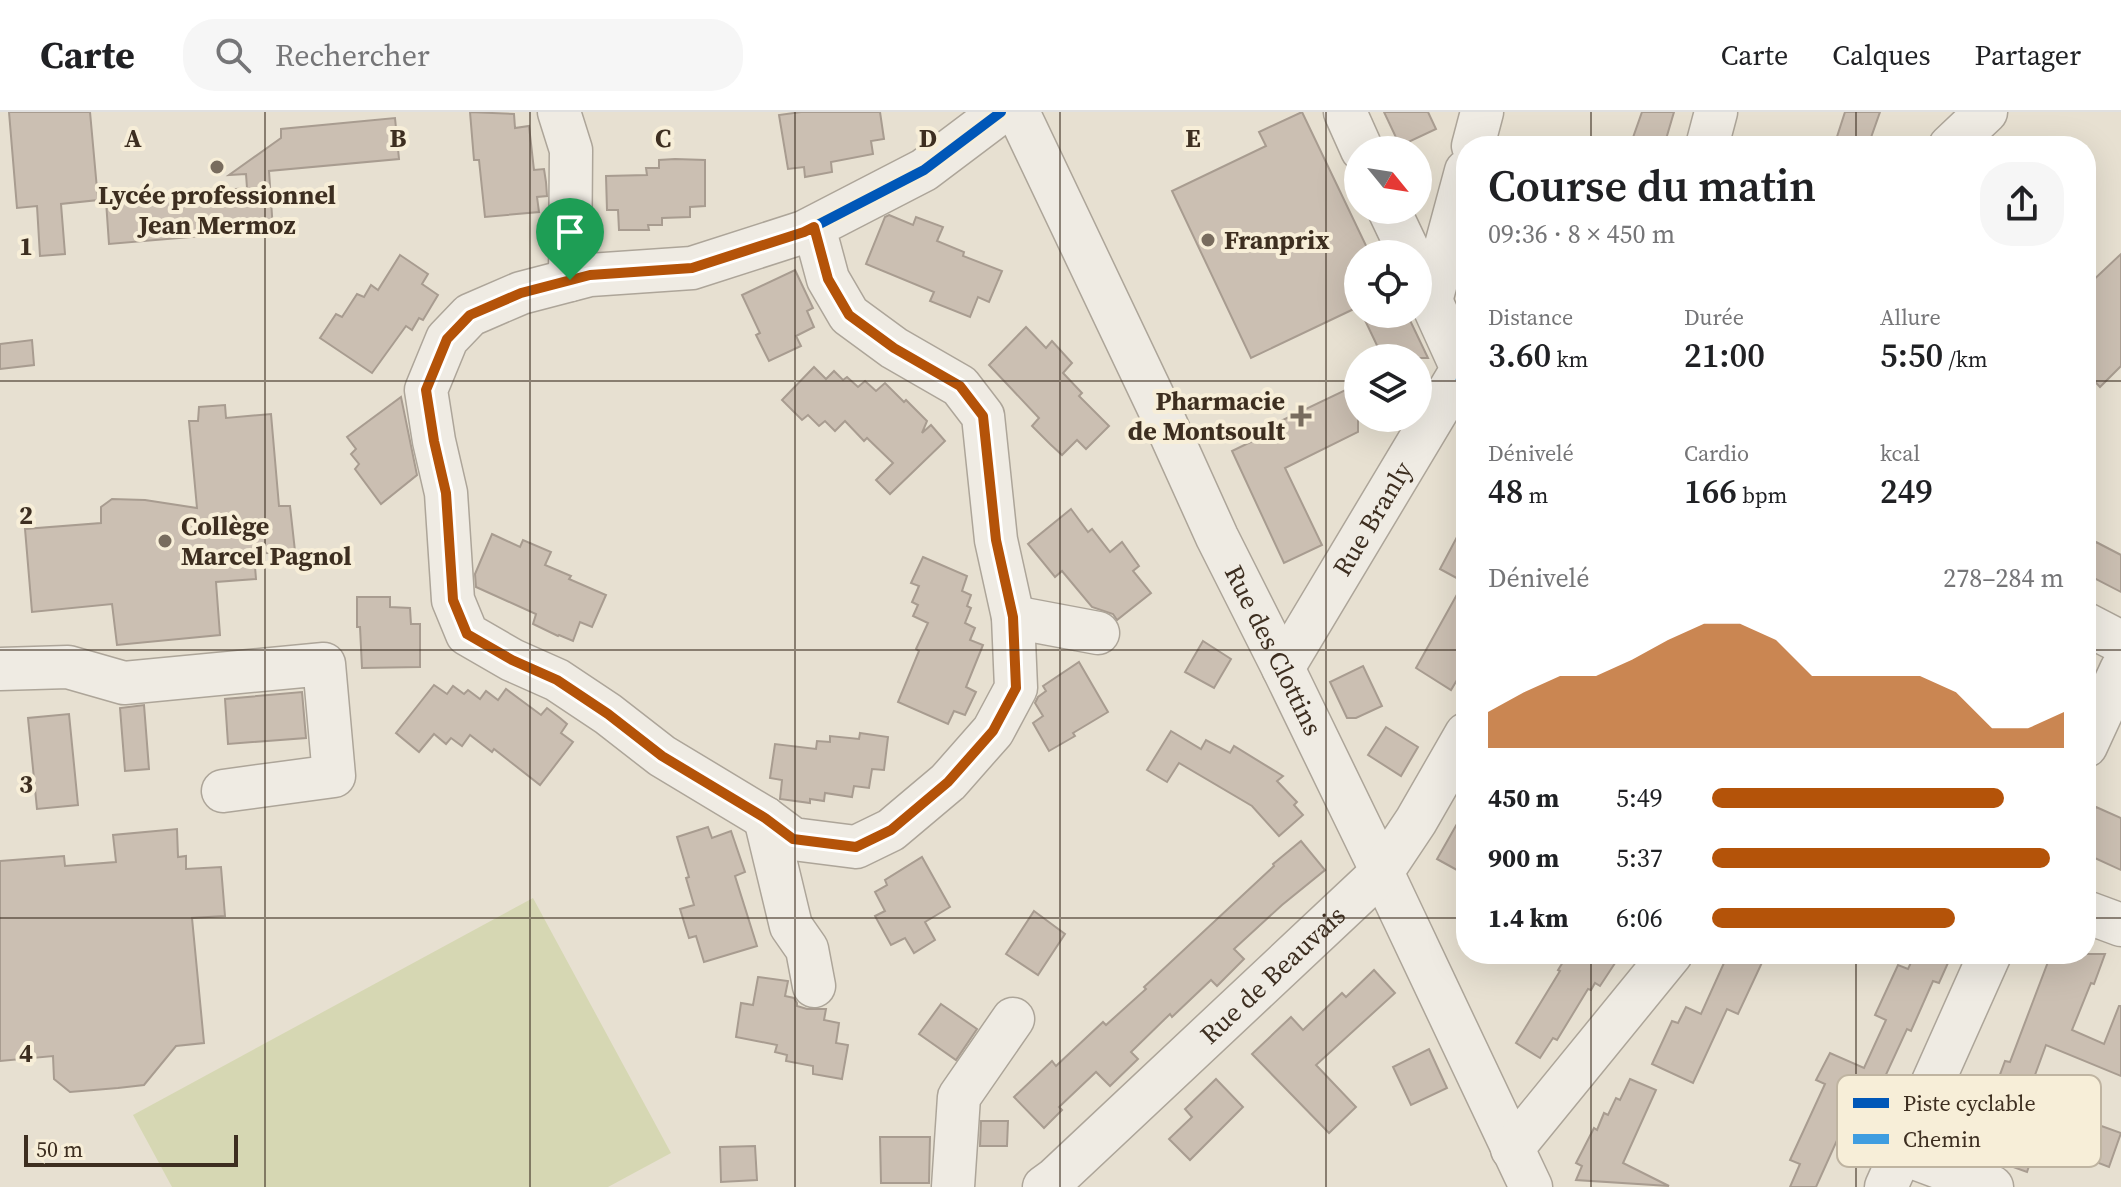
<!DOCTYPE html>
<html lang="fr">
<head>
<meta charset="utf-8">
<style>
  body { margin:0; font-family:"Source Serif 4",serif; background:#f6f6f6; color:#202124; height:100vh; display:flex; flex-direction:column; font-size:30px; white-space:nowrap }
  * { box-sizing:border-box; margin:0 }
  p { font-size:26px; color:#757577 }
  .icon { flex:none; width:44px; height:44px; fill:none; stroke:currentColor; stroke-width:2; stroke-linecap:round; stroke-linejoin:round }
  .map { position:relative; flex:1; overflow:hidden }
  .drawer { position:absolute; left:1456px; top:24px; width:640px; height:828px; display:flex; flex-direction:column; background:#fff; border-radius:32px; box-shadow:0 8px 32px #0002 }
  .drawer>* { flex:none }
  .needle { width:52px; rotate:120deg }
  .buttons { position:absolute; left:1344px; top:24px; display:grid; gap:16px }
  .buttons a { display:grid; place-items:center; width:88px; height:88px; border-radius:50%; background:#fff; box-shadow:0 8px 32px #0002; font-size:40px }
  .scale { position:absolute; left:24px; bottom:20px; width:214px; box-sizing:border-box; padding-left:8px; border:4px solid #3d2e20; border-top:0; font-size:22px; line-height:28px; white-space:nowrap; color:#3d2e20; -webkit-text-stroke:6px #f7eed8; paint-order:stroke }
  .pin { position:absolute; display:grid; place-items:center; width:68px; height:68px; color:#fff; margin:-82px -34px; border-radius:50% 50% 50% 0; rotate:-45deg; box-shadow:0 0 8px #0007 }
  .pin .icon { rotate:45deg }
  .round { display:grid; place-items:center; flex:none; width:84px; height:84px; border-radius:32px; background:#f6f6f6 }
  .head { display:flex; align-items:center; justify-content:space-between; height:136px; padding:0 32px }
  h1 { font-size:44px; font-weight:600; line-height:60px }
  .figures { display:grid; grid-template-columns:repeat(3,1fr); gap:12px; height:136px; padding:8px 32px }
  .figures div { display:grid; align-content:center }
  .figures b { font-size:34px; font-weight:600 }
  .figures small { font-size:22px; font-weight:400 }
  .figures p { font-size:22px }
  .chart { height:224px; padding:16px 32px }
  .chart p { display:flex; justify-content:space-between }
  .chart svg { width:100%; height:144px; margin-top:8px; fill:#b45309; opacity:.7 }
  ul { padding:0 32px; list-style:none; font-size:26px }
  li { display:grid; grid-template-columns:128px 96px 1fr; align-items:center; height:60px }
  li i { height:20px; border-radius:10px; background:#b45309 }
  header { display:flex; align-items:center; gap:48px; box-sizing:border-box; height:112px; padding:0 40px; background:#fff; border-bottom:2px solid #e0e0e0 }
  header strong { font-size:38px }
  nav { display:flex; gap:44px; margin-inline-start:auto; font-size:28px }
  .search { width:560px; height:72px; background:#f6f6f6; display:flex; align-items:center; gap:20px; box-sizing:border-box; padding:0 28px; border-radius:32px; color:#757577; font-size:30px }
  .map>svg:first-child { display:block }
  .green { fill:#d6d7b3 }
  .building { fill:#cbbfb2; stroke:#a89c90; stroke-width:2 }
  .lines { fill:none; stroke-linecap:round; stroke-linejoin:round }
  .minor-casing { stroke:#ada599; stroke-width:45 }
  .minor { stroke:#efebe3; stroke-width:42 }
  .quiet { stroke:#3f9de0; stroke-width:8; stroke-dasharray:16 8; stroke-linecap:butt }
  .cycleway-casing { stroke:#f7eed8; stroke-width:15 }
  .cycleway { stroke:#0057b8; stroke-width:10 }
  .route-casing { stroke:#fff; stroke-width:16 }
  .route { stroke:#b45309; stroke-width:10 }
  .grid { fill:none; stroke:#3d2e20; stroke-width:2; stroke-opacity:0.55 }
  .poi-dot { fill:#786c5e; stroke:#f7eed8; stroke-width:3 }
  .labels { text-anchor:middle; stroke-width:8; stroke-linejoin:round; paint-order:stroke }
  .poi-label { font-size:26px; font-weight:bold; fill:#3d2e20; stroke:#f7eed8; text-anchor:start }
  .street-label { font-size:26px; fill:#3d2e20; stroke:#f7eed8 }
  .key { fill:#f7eed8; stroke:#bfb4a1; stroke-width:2 }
  .key-label { font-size:22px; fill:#3d2e20 }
  .grid-label { font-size:26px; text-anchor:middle; font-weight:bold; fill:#3d2e20; stroke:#f7eed8; stroke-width:8; stroke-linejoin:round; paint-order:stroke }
</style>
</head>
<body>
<header>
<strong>Carte</strong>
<div class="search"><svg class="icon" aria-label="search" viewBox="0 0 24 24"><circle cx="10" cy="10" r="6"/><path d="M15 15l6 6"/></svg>Rechercher</div>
<nav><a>Carte</a><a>Calques</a><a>Partager</a></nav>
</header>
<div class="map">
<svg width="2121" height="1075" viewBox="0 0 2121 1075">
  <rect width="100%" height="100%" fill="#e7e0d1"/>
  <polygon class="green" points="533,786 671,1041 608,1075 172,1075 133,1003"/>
  <g class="building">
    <polygon points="9,0 90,0 98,88 61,92 65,142 40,144 37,94 17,96"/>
    <polygon points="470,0 514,2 515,16 529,14 534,58 544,57 546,70 547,84 537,85 539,100 485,105 479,48 474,48"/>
    <polygon points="801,0 880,0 884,27 871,29 873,42 831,50 832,60 805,65 804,55 788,57 779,3"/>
    <polygon points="1302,0 1370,142 1358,142 1358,195 1251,246 1172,79 1266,34 1259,20"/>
    <polygon points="1384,0 1428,0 1436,17 1400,34"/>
    <polygon points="1642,0 1674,0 1664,34 1630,34"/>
    <polygon points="1845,0 1880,0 1868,34 1834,34"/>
    <polygon points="395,6 399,47 269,59 273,118 109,132 106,89 247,76 246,62 229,63 281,26 281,17"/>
    <polygon points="675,47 705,48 705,94 690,95 690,105 662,106 662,113 648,113 649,118 619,118 618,98 607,98 606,64 647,63 646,56 659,56 659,48"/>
    <polygon points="889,103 913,113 916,105 943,115 937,129 964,140 963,144 1002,159 989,190 978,185 970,205 930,189 934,180 866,152 885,105"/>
    <polygon points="2121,142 2121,254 2100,275 2086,260 2086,175"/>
    <polygon points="400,143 428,162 422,172 438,183 423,208 419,206 412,218 406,214 372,261 320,226 336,202 342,205 357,182 364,185 371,173 378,178"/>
    <polygon points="795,158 813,196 807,199 814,215 796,224 801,234 769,249 756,223 760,221 742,183"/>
    <polygon points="1362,202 1407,202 1428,246 1383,246"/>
    <polygon points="1026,215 1046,236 1052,229 1072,251 1063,261 1082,281 1079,284 1109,314 1086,337 1077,328 1062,343 1050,332 1032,314 1039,306 989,253"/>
    <polygon points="32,228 34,253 0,257 0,232"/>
    <polygon points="814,255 826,267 834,259 843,268 847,265 858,275 865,269 876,279 885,271 904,290 906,288 927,309 922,321 931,313 945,329 890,382 876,368 893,351 867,326 864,329 845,309 835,319 825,309 819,314 808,303 802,308 782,288"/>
    <polygon points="1358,272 1358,320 1285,356 1322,433 1284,451 1232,339 1263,324 1260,319"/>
    <polygon points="401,285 417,363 381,392 355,357 359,352 351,342 356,337 347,325"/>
    <polygon points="225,293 226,306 271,302 279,394 290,394 295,439 254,442 256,467 216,470 220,523 117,533 112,492 32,500 25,417 101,411 101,395 112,387 145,388 197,396 189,309 198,309 199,295"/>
    <polygon points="1071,397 1088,420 1092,417 1110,440 1122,430 1139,454 1133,459 1151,481 1117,508 1113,502 1092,495 1062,459 1055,465 1028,432"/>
    <polygon points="1466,408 1466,553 1451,578 1416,556 1464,470 1440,457"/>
    <polygon points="492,422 520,435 523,428 551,440 545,453 571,464 569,467 606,483 592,515 580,510 573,529 559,523 558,524 533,512 536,502 476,475 475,462"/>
    <polygon points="2096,430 2121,443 2121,480 2086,462 2086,450"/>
    <polygon points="923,445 967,464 962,479 971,483 967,494 971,496 965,511 975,516 970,528 983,533 966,575 976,580 965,603 954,599 948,612 898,590 919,539 916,537 928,511 913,504 918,493 912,490 919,474 911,471"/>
    <polygon points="357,485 390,485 390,495 410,496 411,512 420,512 420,555 362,556 360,515 357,515"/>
    <polygon points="1203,529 1231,547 1214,576 1185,560"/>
    <polygon points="1079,550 1108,600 1073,621 1075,624 1049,639 1033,611 1043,604 1035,591 1038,585 1046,579 1043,574"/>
    <polygon points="1363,554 1382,594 1356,606 1347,606 1330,570"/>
    <polygon points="434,573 447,582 453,574 464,582 468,578 480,587 486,579 498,588 506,577 541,603 547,596 560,606 567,612 561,621 573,630 540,673 494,637 492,640 470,623 462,634 451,626 446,632 434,622 419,640 396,621"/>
    <polygon points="302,580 306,626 228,632 225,587"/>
    <polygon points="144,593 149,657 125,659 120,596"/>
    <polygon points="69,602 78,693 37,697 28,606"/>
    <polygon points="1386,615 1418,635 1401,664 1368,643"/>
    <polygon points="1171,619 1201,637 1206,628 1230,641 1234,634 1283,664 1277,669 1297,690 1294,693 1303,703 1279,724 1252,694 1179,651 1167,670 1147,658"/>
    <polygon points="860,621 888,625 884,658 872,657 869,676 854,674 852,685 825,681 824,689 810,687 810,691 780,687 782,668 770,666 775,632 816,637 817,629 830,630 830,624 859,627"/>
    <polygon points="2096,695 2121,706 2121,758 2086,742 2086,716"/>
    <polygon points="1466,696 1466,763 1437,747"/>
    <polygon points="708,715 712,726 731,719 745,760 735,764 757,834 704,850 696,824 689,826 680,797 694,793 686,766 689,765 677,725"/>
    <polygon points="177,717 178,745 186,744 186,757 221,755 225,804 192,806 204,931 176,934 144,973 118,976 70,980 54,967 53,944 0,949 0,749 64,744 65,754 116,750 113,723"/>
    <polygon points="1301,729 1325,758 1282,793 1234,837 1244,847 1217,874 1211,868 1172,905 1170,902 1131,940 1138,947 1110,974 1096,960 1059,995 1062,998 1044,1016 1014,985 1052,949 1056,954 1103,910 1106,913 1146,877 1144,875 1274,754 1273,752"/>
    <polygon points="922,745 950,795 925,810 935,828 914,841 905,826 891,833 875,804 885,799 875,780 887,773 885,768"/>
    <polygon points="1034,799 1065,822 1038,863 1006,842"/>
    <polygon points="1568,842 1621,842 1600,874 1595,871 1591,878 1588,877 1557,928 1553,926 1540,946 1516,931 1560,859 1558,858"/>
    <polygon points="1728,842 1766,842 1738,902 1727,897 1693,971 1652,952 1672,909 1678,911 1686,895 1701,902"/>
    <polygon points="1915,842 1952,842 1939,871 1933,869 1911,919 1907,917 1878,980 1876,980 1869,992 1856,986 1816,1075 1790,1075 1800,1052 1790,1048 1825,972 1816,968 1830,941 1864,956 1886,908 1875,903 1898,853 1908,857"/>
    <polygon points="2051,842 2105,842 2094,872 2091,871 2072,918 2104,932 2119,894 2121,894 2121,964 2046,933 2021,1001 1990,990 2005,949 2010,950"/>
    <polygon points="1374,858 1395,881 1316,953 1356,995 1329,1021 1252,942 1291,905 1303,918 1342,881 1346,885"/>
    <polygon points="758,865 788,869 785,884 794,886 797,891 797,894 807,897 826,897 824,908 839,911 836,931 848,933 842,967 813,962 813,954 786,949 787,943 775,940 777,933 736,925 741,891 753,893"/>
    <polygon points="941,892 977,917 956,948 919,922"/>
    <polygon points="1429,937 1447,976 1411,993 1393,955"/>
    <polygon points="1216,967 1243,995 1190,1048 1169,1027 1192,1005 1185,997"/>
    <polygon points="1630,967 1656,978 1623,1051 1669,1074 1576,1068 1582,1054 1576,1051 1594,1016 1597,1018 1604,1001 1608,1003 1616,986 1620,988"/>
    <polygon points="2017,1000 2062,1016 2051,1045 2034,1039 2027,1060 1999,1050"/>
    <polygon points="2082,1007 2121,1021 2109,1055 2070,1040"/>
    <polygon points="981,1009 1008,1009 1007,1034 980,1034"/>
    <polygon points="880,1025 930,1025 929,1071 881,1071"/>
    <polygon points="755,1034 757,1068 721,1070 720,1035"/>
  </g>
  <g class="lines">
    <defs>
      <g id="minor">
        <polyline points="559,0 571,38 570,168"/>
        <path id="s1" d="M1018,0L1161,301L1217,425L1283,556L1382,760L1531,1075"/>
        <polyline points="1345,0 1362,38"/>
        <polyline points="1473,34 1482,0"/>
        <polyline points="1707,34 1716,0"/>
        <polyline points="1950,34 1986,0"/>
        <polyline points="1389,98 1410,142"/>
        <polyline points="814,115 828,167 849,203 894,236 960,274 983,304 996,428 1013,505 1016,576 993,619 948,670 891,718 856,735 793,727 765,706 662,644 608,602 557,568 512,548 467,522 453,488 446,381 434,329 426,278 447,227 470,203 521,181 590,163 692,156 804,120 924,58 1001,0"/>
        <polyline points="1431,189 1466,59"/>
        <polyline points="1013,505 1098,521"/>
        <polyline points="2086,512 2121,530"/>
        <path id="s2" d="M1283,556L1462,257L1418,160"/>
        <polyline points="0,557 68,555 124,571 324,552 334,664 223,679"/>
        <polyline points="2086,634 2121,558"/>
        <polyline points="765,706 791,814 807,837 814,874"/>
        <polyline points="2086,800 2121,813"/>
        <polyline points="1512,1037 1671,842"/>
        <polyline points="1901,1041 1992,1075"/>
        <polyline points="953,1075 959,985 1013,907"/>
        <path id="s3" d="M1044,1075L1055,1067L1382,760L1416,709L1466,622"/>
        <polyline points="1886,1075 1990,842"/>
      </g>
    </defs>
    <use href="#minor" class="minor-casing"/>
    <use href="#minor" class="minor"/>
    <polyline class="quiet" points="1457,264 1466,268"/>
    <defs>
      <polyline id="cycleway" points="814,115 828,167 849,203 894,236 960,274 983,304 996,428 1013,505 1016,576 993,619 948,670 891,718 856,735 793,727 765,706 662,644 608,602 557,568 512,548 467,522 453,488 446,381 434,329 426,278 447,227 470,203 521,181 590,163 692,156 804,120 924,58 1001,0"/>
    </defs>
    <use href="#cycleway" class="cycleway-casing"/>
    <use href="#cycleway" class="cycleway"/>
  </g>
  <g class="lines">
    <defs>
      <polygon id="route" points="814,115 828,167 849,203 894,236 960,274 983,304 996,428 1013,505 1016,576 993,619 948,670 891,718 856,735 793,727 765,706 662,644 608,602 557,568 512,548 467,522 453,488 446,381 434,329 426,278 447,227 470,203 521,181 590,163 692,156 804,120"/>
    </defs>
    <use href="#route" class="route-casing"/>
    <use href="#route" class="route"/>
  </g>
  <path class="grid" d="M265,0V1075M530,0V1075M795,0V1075M1060,0V1075M1326,0V1075M1591,0V34M1856,0V34M0,269H1358M1418,269H1466M2086,269H2121M0,538H1466M2086,538H2121M0,806H1466M2086,806H2121M1591,842V1075M1856,842V1075"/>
  <g class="poi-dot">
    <circle cx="217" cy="55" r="8"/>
    <circle cx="1208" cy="128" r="8"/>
    <path d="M1297 292h8v8h8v8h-8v8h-8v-8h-8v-8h8z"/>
    <circle cx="165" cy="429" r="8"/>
  </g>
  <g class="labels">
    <g class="poi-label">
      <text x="217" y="92" text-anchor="middle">Lycée professionnel<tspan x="217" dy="30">Jean Mermoz</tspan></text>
      <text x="1224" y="137">Franprix</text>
      <text x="1285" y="298" text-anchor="end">Pharmacie<tspan x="1285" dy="30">de Montsoult</tspan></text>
      <text x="181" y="423">Collège<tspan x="181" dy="30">Marcel Pagnol</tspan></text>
    </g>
    <g class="street-label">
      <text dy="9" stroke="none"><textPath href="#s2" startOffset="174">Rue Branly</textPath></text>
      <text dy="9" stroke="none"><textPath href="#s1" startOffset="596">Rue des Clottins</textPath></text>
      <text dy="9" stroke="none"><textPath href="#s3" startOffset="312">Rue de Beauvais</textPath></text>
    </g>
  </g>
  <rect x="1837" y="963" width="264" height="92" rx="12" class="key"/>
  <rect x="1853" y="986" width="36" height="10" fill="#0057b8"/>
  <rect x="1853" y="1022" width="36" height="10" fill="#3f9de0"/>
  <g class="key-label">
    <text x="1903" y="999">Piste cyclable</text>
    <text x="1903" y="1035">Chemin</text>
  </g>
  <g class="grid-label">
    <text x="133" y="35">A</text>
    <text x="398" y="35">B</text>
    <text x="663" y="35">C</text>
    <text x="928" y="35">D</text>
    <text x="1193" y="35">E</text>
    <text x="26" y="143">1</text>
    <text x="26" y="412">2</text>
    <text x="26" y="681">3</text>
    <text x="26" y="950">4</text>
  </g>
</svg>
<div class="buttons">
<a><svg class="needle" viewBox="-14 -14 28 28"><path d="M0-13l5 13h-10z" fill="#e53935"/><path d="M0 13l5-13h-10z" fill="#757577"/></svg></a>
<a><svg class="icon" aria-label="locate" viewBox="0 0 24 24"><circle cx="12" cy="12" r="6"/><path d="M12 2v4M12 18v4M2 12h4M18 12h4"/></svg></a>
<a><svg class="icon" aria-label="layers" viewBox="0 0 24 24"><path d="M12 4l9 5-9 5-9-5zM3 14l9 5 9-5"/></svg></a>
</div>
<div class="scale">50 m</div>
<div class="pin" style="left:570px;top:168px;background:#1e9e55"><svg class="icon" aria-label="arrive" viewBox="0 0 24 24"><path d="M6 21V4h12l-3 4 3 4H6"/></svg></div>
<section class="drawer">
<div class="head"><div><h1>Course du matin</h1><p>09:36 · 8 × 450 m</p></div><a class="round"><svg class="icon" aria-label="share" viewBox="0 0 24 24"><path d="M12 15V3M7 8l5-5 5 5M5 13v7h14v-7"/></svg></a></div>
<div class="figures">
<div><p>Distance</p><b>3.60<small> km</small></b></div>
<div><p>Durée</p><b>21:00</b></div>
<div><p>Allure</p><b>5:50<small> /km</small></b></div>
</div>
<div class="figures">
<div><p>Dénivelé</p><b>48<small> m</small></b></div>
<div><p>Cardio</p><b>166<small> bpm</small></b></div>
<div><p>kcal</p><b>249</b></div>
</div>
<div class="chart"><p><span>Dénivelé</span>278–284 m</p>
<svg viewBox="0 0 160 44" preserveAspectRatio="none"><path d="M0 44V33L10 27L20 22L30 22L40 17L50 11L60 6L70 6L80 11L90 22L100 22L110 22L120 22L130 27L140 38L150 38L160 33V44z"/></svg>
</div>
<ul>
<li><b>450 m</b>5:49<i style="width:83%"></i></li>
<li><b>900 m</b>5:37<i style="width:96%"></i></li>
<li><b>1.4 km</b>6:06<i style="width:69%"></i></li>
</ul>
</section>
</div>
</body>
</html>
